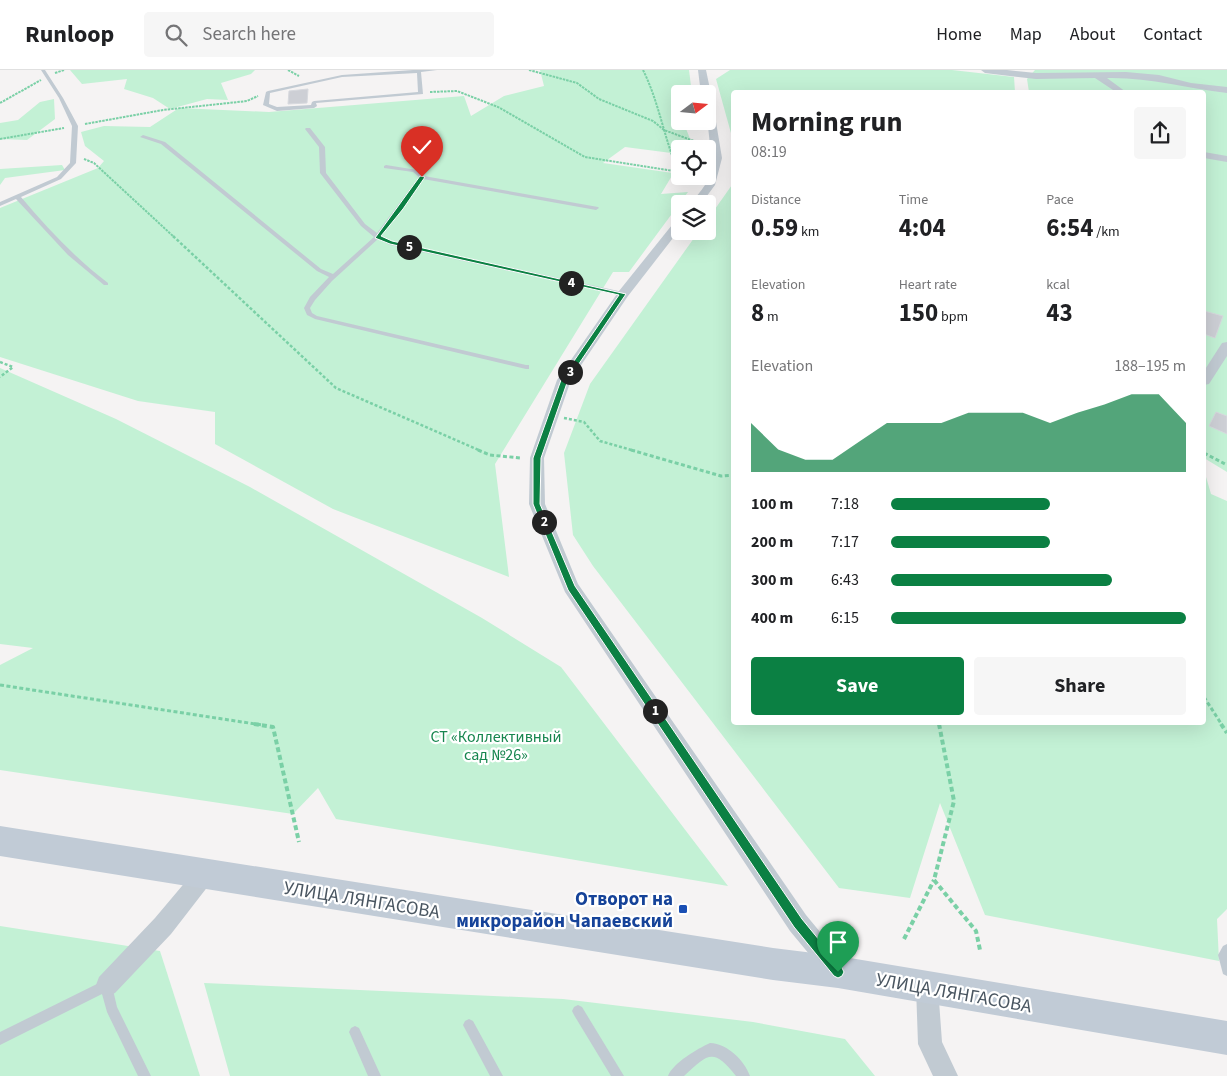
<!DOCTYPE html>
<html lang="en">
<head>
<meta charset="utf-8">
<style>
  body { margin:0; font-family:"Source Sans 3",sans-serif; background:#f6f6f6; color:#202124; height:100vh; display:flex; flex-direction:column; font-size:19px; white-space:nowrap }
  * { box-sizing:border-box; margin:0 }
  p { font-size:16px; color:#757577 }
  .icon { flex:none; width:28px; height:28px; fill:none; stroke:currentColor; stroke-width:2; stroke-linecap:round; stroke-linejoin:round }
  .map { position:relative; flex:1; overflow:hidden }
  .drawer { position:absolute; left:731px; top:20px; width:475px; height:635px; display:flex; flex-direction:column; background:#fff; border-radius:5px; box-shadow:0 5px 20px #0002 }
  .drawer>* { flex:none }
  .needle { width:32px; rotate:74deg }
  .buttons { position:absolute; left:671px; top:15px; display:grid; gap:10px }
  .buttons a { display:grid; place-items:center; width:45px; height:45px; border-radius:5px; background:#fff; box-shadow:0 5px 20px #0002; font-size:25px }
  .pin { position:absolute; display:grid; place-items:center; width:42px; height:42px; color:#fff; margin:-51px -21px; border-radius:50% 50% 50% 0; rotate:-45deg; box-shadow:0 0 5px #0007 }
  .pin .icon { rotate:45deg }
  .km { position:absolute; width:25px; height:25px; margin:-12px; border-radius:50%; background:#222; color:#fff; font-size:14px; line-height:25px; text-align:center }
  .round { display:grid; place-items:center; flex:none; width:52px; height:52px; border-radius:5px; background:#f6f6f6 }
  .headline { display:flex; align-items:center; justify-content:space-between; height:85px; padding:0 20px }
  h1 { font-size:28px; font-weight:700; line-height:38px }
  .metrics { display:grid; grid-template-columns:repeat(3,1fr); gap:8px; height:85px; padding:5px 20px }
  .metrics div { display:grid; align-content:center }
  .metrics b { font-size:25px; font-weight:700 }
  .metrics small { font-size:14px; font-weight:400 }
  .metrics p { font-size:14px }
  .chart { height:140px; padding:10px 20px }
  .chart p { display:flex; justify-content:space-between }
  .chart svg { width:100%; height:90px; margin-top:5px; fill:#0b8043; opacity:.7 }
  .action { display:flex; gap:10px; margin-top:auto; padding:10px 20px }
  .action a { flex:1; height:58px; border-radius:5px; background:#0b8043; color:#fff; font-size:20px; font-weight:700; line-height:58px; text-align:center }
  .action a+a { background:#f6f6f6; color:#202124 }
  ul { padding:0 20px; list-style:none; font-size:16px }
  li { display:grid; grid-template-columns:80px 60px 1fr; align-items:center; height:38px }
  li i { height:12px; border-radius:6px; background:#0b8043 }
  header { display:flex; align-items:center; gap:30px; box-sizing:border-box; height:70px; padding:0 25px; background:#fff; border-bottom:1px solid #e0e0e0 }
  header strong { font-size:24px }
  nav { display:flex; gap:28px; margin-inline-start:auto; font-size:18px }
  .search { width:350px; height:45px; background:#f6f6f6; display:flex; align-items:center; gap:12px; box-sizing:border-box; padding:0 18px; border-radius:5px; color:#757577; font-size:19px }
  .map>svg:first-child { display:block }
  .green { fill:#c3f1d5; fill-rule:evenodd }
  .building { fill:#cdcfd5; stroke:#d7d9de }
  .lines { fill:none; stroke-linecap:round; stroke-linejoin:round }
  .path-far3 { stroke:#7ad0a6; stroke-width:2; stroke-dasharray:2.5 1; stroke-linecap:butt }
  .path-far2 { stroke:#7ad0a6; stroke-width:2.5; stroke-dasharray:3 2; stroke-linecap:butt }
  .path-far1 { stroke:#7ad0a6; stroke-width:3; stroke-dasharray:4 2.5; stroke-linecap:butt }
  .path { stroke:#7ad0a6; stroke-width:4; stroke-dasharray:5 3; stroke-linecap:butt }
  .lane { fill:#c1cad2; fill-rule:evenodd }
  .street { fill:#c1cad2; fill-rule:evenodd }
  .secondary { fill:#c1cbd6; fill-rule:evenodd }
  .route { fill:#0b8043; stroke:#fff }
  .transit-dot { fill:#1a4fb4; stroke:#fff; stroke-width:2 }
  .labels { text-anchor:middle; stroke-width:4.5; stroke-linejoin:round; paint-order:stroke }
  .park-label { font-size:16px; fill:#17864f; stroke:#fff }
  .near-transit-label { font-size:19px; font-weight:bold; fill:#164399; stroke:#fff; text-anchor:end }
  .near-street-label { font-size:19px; fill:#4a5661; stroke:#fff }
</style>
</head>
<body>
<header>
<strong>Runloop</strong>
<div class="search"><svg class="icon" aria-label="search" viewBox="0 0 24 24"><circle cx="10" cy="10" r="6"/><path d="M15 15l6 6"/></svg>Search here</div>
<nav><a>Home</a><a>Map</a><a>About</a><a>Contact</a></nav>
</header>
<div class="map">
<svg width="1227" height="1006" viewBox="0 0 1227 1006">
  <rect width="100%" height="100%" fill="#f5f3f3"/>
  <g class="green">
    <polygon points="70,0 255,0 251,4 221,13 228,30 207,29 170,39 153,28 124,19 127,9 82,14"/>
    <path d="M540,0H689L692,24H680V51H683L694,79H680V106L673,104L661,124L688,122L629,202H613L495,394L509,507L333,439L215,374V342L138,331L0,287V138L98,98L104,91L85,76L81,62L104,56L150,57L179,38L269,42L464,26L471,46L504,26L544,16ZM625,77L679,84L673,103L603,93Z"/>
    <polygon points="730,0 952,0 1014,7 1015,22 734,22 734,74 716,9"/>
    <polygon points="1035,0 1227,0 1227,402 1204,388 1204,22 1029,22 1027,9"/>
    <polygon points="54,29 55,49 27,70 0,69 0,53 18,50 40,32"/>
    <polygon points="62,95 65,100 5,108 0,115 0,99"/>
    <polygon points="734,112 734,652 1204,652 1204,400 1211,424 1227,431 1227,839 1217,849 1219,891 985,845 940,733 910,828 839,818 593,496 573,465 564,383 590,314 699,161 708,161 708,149"/>
    <polygon points="0,298 116,349 250,417 482,548 561,597 728,816 336,749 318,718 293,744 0,700 0,595 33,578 0,574"/>
    <polygon points="0,856 160,881 200,1006 0,1006"/>
    <polygon points="204,913 563,929 753,952 845,969 875,1006 230,1006"/>
  </g>
  <g class="building">
    <polygon points="308,19 307,33 288,34 289,21"/>
    <polygon points="1204,241 1223,246 1215,268 1204,264"/>
    <polygon points="1216,342 1227,346 1227,364 1209,356"/>
  </g>
  <g class="lines">
    <g class="path-far3">
      <polyline points="288,0 299,6"/>
      <polyline points="529,0 577,13 599,29 653,51 664,60 702,74"/>
      <path d="M643,0C659,32 664,68 678,101"/>
      <polyline points="55,3 64,0"/>
      <polyline points="430,22 457,21 498,37 585,87 680,102"/>
      <polyline points="0,33 41,10"/>
      <polyline points="85,54 163,40 247,31 258,26"/>
      <polyline points="0,69 64,58"/>
      <polyline points="84,89 94,93 174,167"/>
      <polyline points="686,106 697,113"/>
    </g>
    <g class="path-far2">
      <polyline points="173,166 336,318 481,381"/>
      <polyline points="0,292 13,297 0,307"/>
      <polyline points="564,348 584,352 600,371 635,381"/>
    </g>
    <g class="path-far1">
      <polyline points="478,380 490,385 521,388"/>
      <polyline points="631,380 721,406 734,405"/>
      <polyline points="1204,383 1227,395"/>
      <polyline points="0,615 262,655"/>
      <polyline points="1204,627 1222,655"/>
      <polyline points="939,652 940,655"/>
    </g>
    <g class="path">
      <polyline points="254,654 273,657 299,772"/>
      <polyline points="939,654 954,731 934,810 976,861 980,880"/>
      <polyline points="1221,654 1227,663"/>
      <polyline points="904,869 934,810"/>
    </g>
    <g class="lane">
      <path d="M41,0H45L63,28L78,56L76,93L61,109L21,127C47,158 75,188 108,213V215H104L68,185L16,129L0,136V132L57,107L70,93L72,56L59,28Z"/>
      <path d="M413,0H437L421,2L423,24L316,33L317,36L314,38L277,41L263,35L266,22L268,21L342,5ZM417,3L418,22L314,31L312,32L311,35L277,37L269,34L270,23L342,7Z"/>
      <polygon points="306,58 310,58 325,77 326,103 365,154 377,163 419,107 413,102 384,98 384,96 386,95 417,100 424,106 598,137 599,138 596,140 423,109 381,166 392,172 623,222 626,224 623,226 390,175 378,169 332,211 315,230 310,238 312,243 317,246 526,295 529,295 529,299 526,299 315,249 307,245 304,238 310,227 329,207 317,201 161,74 140,67 143,65 165,72 321,199 333,204 374,167 361,156 320,103 319,77 305,59"/>
      <polygon points="1227,874 1227,906 1223,904 1218,885 1223,876"/>
      <polygon points="107,909 111,911 117,937 151,1006 138,1006 107,942 102,924 0,975 0,962"/>
      <polygon points="578,935 582,937 624,1006 611,1006 574,945 572,941 574,937"/>
      <polygon points="469,949 473,951 503,1006 490,1006 463,955 465,951"/>
      <polygon points="355,956 359,958 381,1006 368,1006 349,962 351,958"/>
      <path d="M710,973C728,974 744,990 750,1006H736C713,977 708,984 684,1006H668C673,993 697,979 710,973Z"/>
    </g>
    <g class="street">
      <polygon points="698,0 706,0 711,24 709,26 708,26 708,24 701,24"/>
      <path d="M981,0H1007L1036,3L1126,2L1159,5L1191,13L1227,17V23C1186,18 1148,7 1107,8L1126,22H1116L1095,8L1036,9L985,3Z"/>
      <path d="M708,31L713,34L722,88L715,115L701,134H690C694,128 701,122 705,115C718,90 704,58 708,31Z"/>
      <polygon points="1204,82 1227,86 1227,92 1204,88"/>
      <polygon points="680,149 680,159 628,226 571,310 544,388 545,434 578,514 806,845 845,892 848,900 845,908 837,911 829,908 790,861 565,522 529,434 530,388 557,310 619,221 676,150"/>
      <polygon points="1227,272 1227,286 1209,314 1204,315 1204,301 1222,273"/>
      <polygon points="205,794 212,797 215,804 212,811 171,864 115,923 107,926 99,923 96,915 99,907 155,848 198,797"/>
      <polygon points="927,906 935,909 938,917 942,972 958,1006 933,1006 918,974 916,917 919,909"/>
    </g>
    <polygon class="secondary" points="0,756 773,878 838,886 1227,951 1227,985 838,918 773,910 0,786"/>
  </g>
  <polygon class="route" points="420,106 425,107 403,139 381,166 392,171 626,224 568,310 541,388 540,434 575,516 802,849 842,898 844,902 842,906 838,908 834,906 794,857 568,520 533,434 533,388 561,310 619,225 390,174 375,168"/>
  <rect class="transit-dot" x="678" y="834" width="10" height="10" rx="2.5"/>
  <g class="labels">
    <g class="park-label">
      <text x="496" y="672">СТ «Коллективный<tspan x="496" dy="18">сад №26»</tspan></text>
    </g>
    <g class="near-transit-label">
      <text x="673" y="835">Отворот на<tspan x="673" dy="22">микрорайон Чапаевский</tspan></text>
    </g>
    <g class="near-street-label">
      <text transform="translate(362 829) rotate(9)" y="7">УЛИЦА ЛЯНГАСОВА</text>
      <text transform="translate(954 922) rotate(10)" y="7">УЛИЦА ЛЯНГАСОВА</text>
    </g>
  </g>
</svg>
<div class="buttons">
<a><svg class="needle" viewBox="-14 -14 28 28"><path d="M0-13l5 13h-10z" fill="#e53935"/><path d="M0 13l5-13h-10z" fill="#757577"/></svg></a>
<a><svg class="icon" aria-label="locate" viewBox="0 0 24 24"><circle cx="12" cy="12" r="6"/><path d="M12 2v4M12 18v4M2 12h4M18 12h4"/></svg></a>
<a><svg class="icon" aria-label="layers" viewBox="0 0 24 24"><path d="M12 4l9 5-9 5-9-5zM3 14l9 5 9-5"/></svg></a>
</div>
<div class="pin" style="left:838px;top:902px;background:#1e9e55"><svg class="icon" aria-label="arrive" viewBox="0 0 24 24"><path d="M6 21V4h12l-3 4 3 4H6"/></svg></div>
<div class="pin" style="left:422px;top:107px;background:#d93025"><svg class="icon" aria-label="check" viewBox="0 0 24 24"><path d="M5 12l5 5 9-10"/></svg></div>
<b class="km" style="left:655px;top:641px">1</b>
<b class="km" style="left:544px;top:452px">2</b>
<b class="km" style="left:570px;top:302px">3</b>
<b class="km" style="left:571px;top:213px">4</b>
<b class="km" style="left:409px;top:177px">5</b>
<section class="drawer">
<div class="headline"><div><h1>Morning run</h1><p>08:19</p></div><a class="round"><svg class="icon" aria-label="share" viewBox="0 0 24 24"><path d="M12 15V3M7 8l5-5 5 5M5 13v7h14v-7"/></svg></a></div>
<div class="metrics">
<div><p>Distance</p><b>0.59<small> km</small></b></div>
<div><p>Time</p><b>4:04</b></div>
<div><p>Pace</p><b>6:54<small> /km</small></b></div>
</div>
<div class="metrics">
<div><p>Elevation</p><b>8<small> m</small></b></div>
<div><p>Heart rate</p><b>150<small> bpm</small></b></div>
<div><p>kcal</p><b>43</b></div>
</div>
<div class="chart"><p><span>Elevation</span>188–195 m</p>
<svg viewBox="0 0 160 44" preserveAspectRatio="none"><path d="M0 44V20L10 33L20 38L30 38L40 29L50 20L60 20L70 20L80 15L90 15L100 15L110 20L120 15L130 11L140 6L150 6L160 20V44z"/></svg>
</div>
<ul>
<li><b>100 m</b>7:18<i style="width:54%"></i></li>
<li><b>200 m</b>7:17<i style="width:54%"></i></li>
<li><b>300 m</b>6:43<i style="width:75%"></i></li>
<li><b>400 m</b>6:15<i style="width:100%"></i></li>
</ul>
<div class="action"><a>Save</a><a>Share</a></div>
</section>
</div>
</body>
</html>
